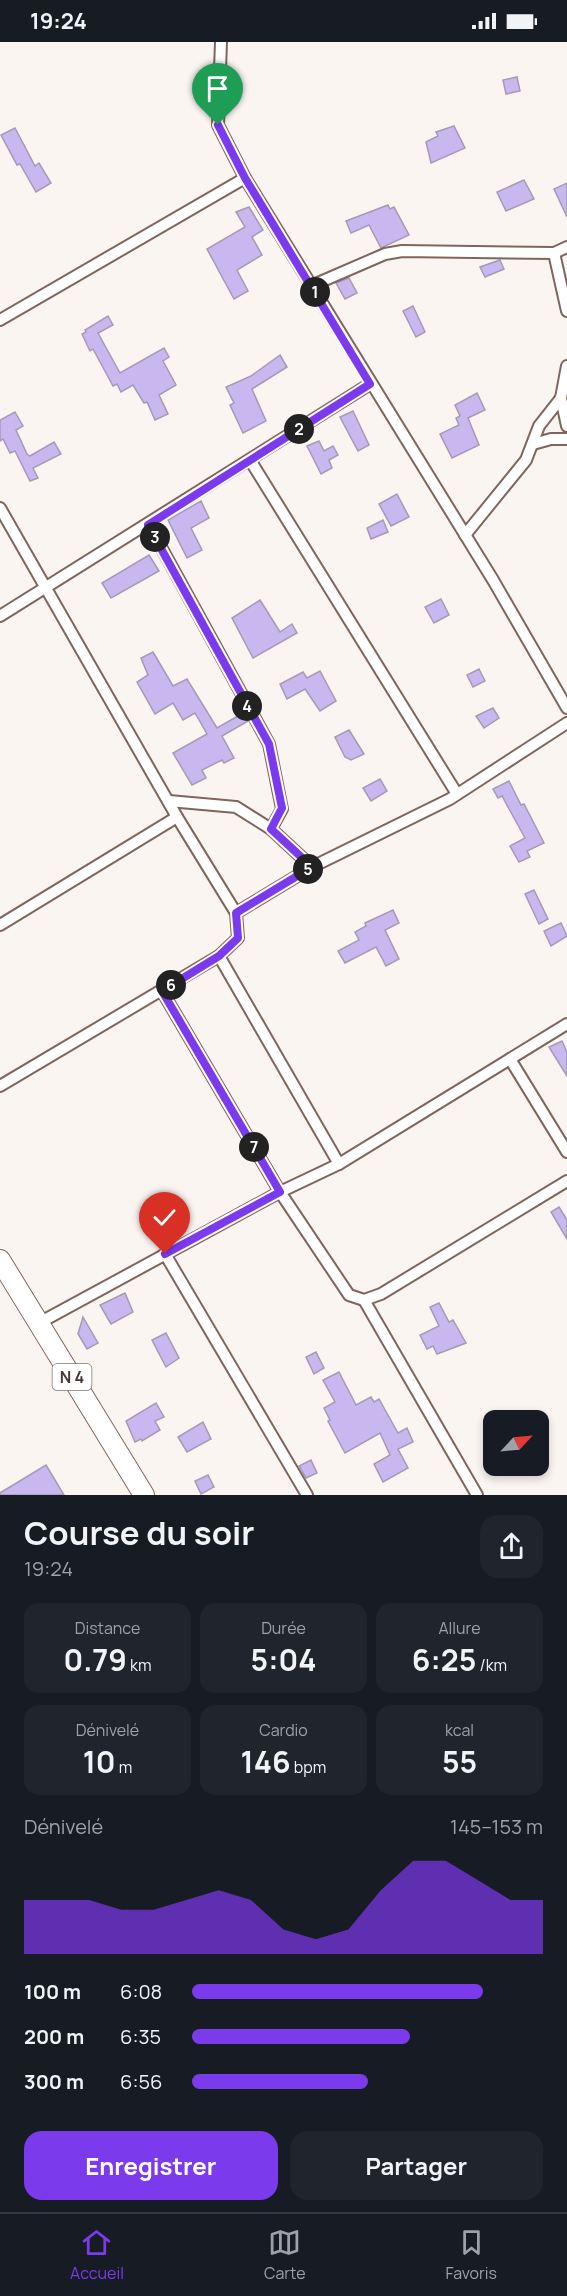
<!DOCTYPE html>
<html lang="fr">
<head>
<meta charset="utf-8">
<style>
  body { margin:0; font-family:Manrope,sans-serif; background:#20242c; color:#f1f3f6; height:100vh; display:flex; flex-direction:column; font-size:22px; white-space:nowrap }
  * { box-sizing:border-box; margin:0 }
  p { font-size:20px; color:#9ea1a6 }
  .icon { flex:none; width:33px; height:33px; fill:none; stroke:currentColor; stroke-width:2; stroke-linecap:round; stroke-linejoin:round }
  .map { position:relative; height:1453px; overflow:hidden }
  .details { display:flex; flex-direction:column; background:#171b24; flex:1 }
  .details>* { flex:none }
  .needle { width:39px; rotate:64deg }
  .controls { position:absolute; left:483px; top:1368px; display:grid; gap:12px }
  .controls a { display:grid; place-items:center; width:66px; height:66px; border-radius:12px; background:#171b24; box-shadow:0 3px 9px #0003; font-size:30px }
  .pin { position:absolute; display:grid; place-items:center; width:51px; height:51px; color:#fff; margin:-62px -26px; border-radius:50% 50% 50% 0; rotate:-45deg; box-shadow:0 0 6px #0007 }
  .pin .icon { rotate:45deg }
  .km { position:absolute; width:30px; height:30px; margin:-15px; border-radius:50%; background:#222; color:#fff; font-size:16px; line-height:30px; text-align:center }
  .round { display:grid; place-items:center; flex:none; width:63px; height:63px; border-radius:18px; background:#20242c }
  .overview { display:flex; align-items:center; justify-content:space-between; height:102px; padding:0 24px }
  h1 { font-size:33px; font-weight:700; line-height:45px }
  .stats { display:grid; grid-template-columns:repeat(3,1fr); gap:9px; height:102px; padding:6px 24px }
  .stats div { display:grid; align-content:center; border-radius:15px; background:#20242c; text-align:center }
  .stats b { font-size:30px; font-weight:700 }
  .stats small { font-size:16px; font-weight:400 }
  .stats p { font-size:16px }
  .chart { height:168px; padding:12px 24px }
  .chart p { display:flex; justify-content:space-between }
  .chart svg { width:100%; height:108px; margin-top:6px; fill:#7c3aed; opacity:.7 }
  .cta { display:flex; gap:12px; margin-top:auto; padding:12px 24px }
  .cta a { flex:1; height:69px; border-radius:18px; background:#7c3aed; color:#fff; font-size:24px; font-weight:700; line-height:69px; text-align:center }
  .cta a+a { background:#20242c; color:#f1f3f6 }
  ul { padding:0 24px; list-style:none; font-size:20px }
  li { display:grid; grid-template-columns:96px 72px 1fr; align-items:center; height:45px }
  li i { height:15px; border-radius:8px; background:#7c3aed }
  .status { display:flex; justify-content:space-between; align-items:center; height:42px; padding:0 30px; background:#171b24; direction:ltr }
  .status svg { height:16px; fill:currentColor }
  .menu { display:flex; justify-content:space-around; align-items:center; height:84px; border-top:2px solid #363941; background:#171b24; font-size:16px; color:#9ea1a6 }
  .menu a { display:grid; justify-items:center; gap:3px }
  .menu .current { color:#7c3aed }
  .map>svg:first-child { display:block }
  .building { fill:#c9b8f0; stroke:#a39bb5; stroke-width:1.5 }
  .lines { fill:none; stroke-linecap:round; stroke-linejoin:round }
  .street-casing { stroke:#80655b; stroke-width:14 }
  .highway-casing { stroke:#80655b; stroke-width:22 }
  .street { stroke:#fff; stroke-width:10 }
  .highway { stroke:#fff; stroke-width:20 }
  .route-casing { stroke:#fff; stroke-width:12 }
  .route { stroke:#7c3aed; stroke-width:8 }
  .labels { text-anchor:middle; stroke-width:4.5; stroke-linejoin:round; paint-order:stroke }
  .shield { fill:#fff; stroke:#7e7572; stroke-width:1.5 }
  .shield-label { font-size:16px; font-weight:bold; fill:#463a35 }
</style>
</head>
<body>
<div class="status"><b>19:24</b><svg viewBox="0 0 49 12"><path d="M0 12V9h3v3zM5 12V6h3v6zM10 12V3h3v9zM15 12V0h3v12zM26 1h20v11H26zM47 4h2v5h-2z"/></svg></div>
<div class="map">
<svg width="567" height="1453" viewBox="0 0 567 1453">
  <rect width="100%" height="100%" fill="#fbf5f2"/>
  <g class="building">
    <polygon points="517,35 520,49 506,52 503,38"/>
    <polygon points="454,84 465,106 431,121 426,100 438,94 436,90"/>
    <polygon points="15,86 35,124 39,121 51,141 36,150 20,122 17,123 1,93"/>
    <polygon points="524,138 534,157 506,169 497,150"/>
    <polygon points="567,141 567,175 554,147"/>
    <polygon points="388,163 390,167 394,165 409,193 381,206 369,183 351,191 346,179"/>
    <polygon points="249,165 263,188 252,195 262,213 237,228 248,249 234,257 207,207 245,185 236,170"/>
    <polygon points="500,218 504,227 485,235 480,225"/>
    <polygon points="349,236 357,251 345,257 336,241"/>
    <polygon points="413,264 425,290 416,295 403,269"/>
    <polygon points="108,274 113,283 98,291 120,331 164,306 169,315 163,319 176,343 159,353 168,372 155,378 147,360 144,361 133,343 121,350 117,342 113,344 93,307 90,309 82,292 86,290 85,288"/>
    <polygon points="280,313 287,325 252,347 266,379 243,391 230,363 234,361 226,345 251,334"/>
    <polygon points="477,351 485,368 468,376 479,403 452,416 440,392 459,383 456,376 460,374 455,363"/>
    <polygon points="353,369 369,403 358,409 340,375"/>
    <polygon points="15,370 23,384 16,388 27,412 30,414 54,400 61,412 33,426 38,436 30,439 15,409 10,411 3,397 0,399 0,378"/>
    <polygon points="319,399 324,409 333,404 338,413 329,418 332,426 321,432 307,404"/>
    <polygon points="397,452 409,475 391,484 379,462"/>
    <polygon points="201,459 209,476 191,486 202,508 187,516 168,478"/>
    <polygon points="383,478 388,490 371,497 367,486"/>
    <polygon points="149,513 159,529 111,556 102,541"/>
    <polygon points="441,557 449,573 434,581 425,565"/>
    <polygon points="260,558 280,590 292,582 297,591 253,616 232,576"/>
    <polygon points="153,610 173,644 187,637 217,686 243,671 248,679 222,694 234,716 224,721 222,718 202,728 206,736 192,743 173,711 207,692 195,671 183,678 173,661 155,672 137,640 148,633 141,616"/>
    <polygon points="479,627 485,639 473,645 467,633"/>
    <polygon points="320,629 336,659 320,669 305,647 287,657 280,642 303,630 307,636"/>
    <polygon points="493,666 499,676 484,686 476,674"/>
    <polygon points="349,688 364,712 351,718 345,715 335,695"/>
    <polygon points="380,737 387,749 371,759 363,746"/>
    <polygon points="509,739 521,763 524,762 544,801 527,809 530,815 519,820 510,804 525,796 502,754 498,756 493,747"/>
    <polygon points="534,848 548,877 539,882 525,852"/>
    <polygon points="393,868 399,881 385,888 399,917 386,924 376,905 345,921 338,909 359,898 355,890 366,884 365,881"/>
    <polygon points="561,881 567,894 551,904 544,889"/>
    <polygon points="562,999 567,1010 567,1034 549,1005"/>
    <polygon points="559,1165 567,1178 567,1197 551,1170"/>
    <polygon points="125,1251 133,1270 111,1282 100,1263"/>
    <polygon points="439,1261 449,1280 453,1278 466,1301 437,1312 433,1304 427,1307 420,1293 439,1284 430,1265"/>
    <polygon points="83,1275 98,1301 87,1307 78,1292"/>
    <polygon points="166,1291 179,1316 166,1325 152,1298"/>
    <polygon points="316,1310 324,1326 314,1332 306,1315"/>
    <polygon points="339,1330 356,1363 371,1355 374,1360 379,1357 398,1391 407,1386 413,1400 398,1407 408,1426 383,1440 374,1422 390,1413 380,1391 345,1411 328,1379 330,1378 324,1366 335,1360 323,1338"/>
    <polygon points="156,1361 164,1375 155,1379 160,1388 142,1399 141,1397 135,1400 126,1379"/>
    <polygon points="203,1380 211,1397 187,1410 178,1395"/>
    <polygon points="311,1418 317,1431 306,1436 299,1424"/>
    <polygon points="46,1423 64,1453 0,1453 0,1451"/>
    <polygon points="208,1433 214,1445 201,1452 195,1439"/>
  </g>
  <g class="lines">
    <defs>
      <g id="street">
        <polyline points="221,0 218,83 245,136 493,538 567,666"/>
        <polyline points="554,211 567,269"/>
        <polyline points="311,244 385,212 402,209 554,211 567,205"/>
        <polyline points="0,278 245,136"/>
        <polyline points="567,324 561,356 567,384"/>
        <polyline points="533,402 551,397 567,397"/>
        <polyline points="250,418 457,752"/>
        <polyline points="0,466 177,775 236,871 238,896 219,914 0,1044"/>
        <polyline points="149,483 269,702 282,767 271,787"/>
        <polyline points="465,493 526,418 539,384 561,356"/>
        <polyline points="0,574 370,342"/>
        <polyline points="169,759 236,765 271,787 312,825 450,757 567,681"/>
        <polyline points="236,871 312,825"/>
        <polyline points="0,883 177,775"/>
        <polyline points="219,914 339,1122"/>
        <polyline points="162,949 280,1150 339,1122 567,982"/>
        <polyline points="510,1017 567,1110"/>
        <polyline points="165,1212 307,1453"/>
        <polyline points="364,1258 477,1453"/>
        <polyline points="39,1281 280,1150 349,1253 364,1258 381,1252 567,1139"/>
      </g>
      <polyline id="highway" points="0,1218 144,1453"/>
    </defs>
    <use href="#street" class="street-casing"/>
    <use href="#highway" class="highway-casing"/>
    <use href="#street" class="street"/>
    <use href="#highway" class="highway"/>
  </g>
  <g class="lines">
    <defs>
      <polyline id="route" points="165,1212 280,1150 162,949 219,914 238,896 236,871 312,825 271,787 282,766 269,702 148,483 370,342 245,136 218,83"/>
    </defs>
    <use href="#route" class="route-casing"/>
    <use href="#route" class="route"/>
  </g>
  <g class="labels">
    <rect class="shield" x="52.5" y="1322" width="39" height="26" rx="4.5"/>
    <g class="shield-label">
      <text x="72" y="1341">N 4</text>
    </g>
  </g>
</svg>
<div class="controls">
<a><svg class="needle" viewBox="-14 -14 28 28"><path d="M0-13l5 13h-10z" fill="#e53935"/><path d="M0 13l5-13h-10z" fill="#9ea1a6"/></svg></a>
</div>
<div class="pin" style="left:218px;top:83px;background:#1e9e55"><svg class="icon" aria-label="arrive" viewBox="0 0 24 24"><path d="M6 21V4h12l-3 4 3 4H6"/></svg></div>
<div class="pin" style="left:165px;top:1212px;background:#d93025"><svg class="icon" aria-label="check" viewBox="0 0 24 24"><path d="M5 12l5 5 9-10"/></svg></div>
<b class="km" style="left:315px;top:250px">1</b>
<b class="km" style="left:299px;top:387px">2</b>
<b class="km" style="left:155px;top:495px">3</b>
<b class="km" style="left:247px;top:664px">4</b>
<b class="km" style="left:308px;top:827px">5</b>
<b class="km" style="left:171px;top:943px">6</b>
<b class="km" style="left:254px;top:1105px">7</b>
</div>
<section class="details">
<div class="overview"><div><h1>Course du soir</h1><p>19:24</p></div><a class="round"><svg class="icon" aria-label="share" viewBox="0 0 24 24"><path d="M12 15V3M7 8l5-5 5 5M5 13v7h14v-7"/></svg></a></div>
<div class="stats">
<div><p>Distance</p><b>0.79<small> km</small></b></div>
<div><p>Durée</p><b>5:04</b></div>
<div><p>Allure</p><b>6:25<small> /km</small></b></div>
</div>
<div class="stats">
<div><p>Dénivelé</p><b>10<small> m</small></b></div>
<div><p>Cardio</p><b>146<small> bpm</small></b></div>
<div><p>kcal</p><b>55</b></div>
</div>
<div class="chart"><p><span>Dénivelé</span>145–153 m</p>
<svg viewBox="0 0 160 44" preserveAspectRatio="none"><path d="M0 44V22L10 22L20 22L30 26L40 26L50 22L60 18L70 22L80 34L90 38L100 34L110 18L120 6L130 6L140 14L150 22L160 22V44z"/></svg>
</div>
<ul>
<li><b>100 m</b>6:08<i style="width:83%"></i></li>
<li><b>200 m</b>6:35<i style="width:62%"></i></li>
<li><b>300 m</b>6:56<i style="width:50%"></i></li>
</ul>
<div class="cta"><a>Enregistrer</a><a>Partager</a></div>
</section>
<nav class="menu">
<a class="current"><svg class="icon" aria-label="home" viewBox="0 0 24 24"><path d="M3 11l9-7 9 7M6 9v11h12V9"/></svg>Accueil</a>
<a><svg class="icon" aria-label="map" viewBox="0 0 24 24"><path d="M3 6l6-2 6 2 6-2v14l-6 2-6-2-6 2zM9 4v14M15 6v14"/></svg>Carte</a>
<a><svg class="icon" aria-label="saved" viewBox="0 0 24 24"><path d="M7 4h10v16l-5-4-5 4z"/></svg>Favoris</a>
</nav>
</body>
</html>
